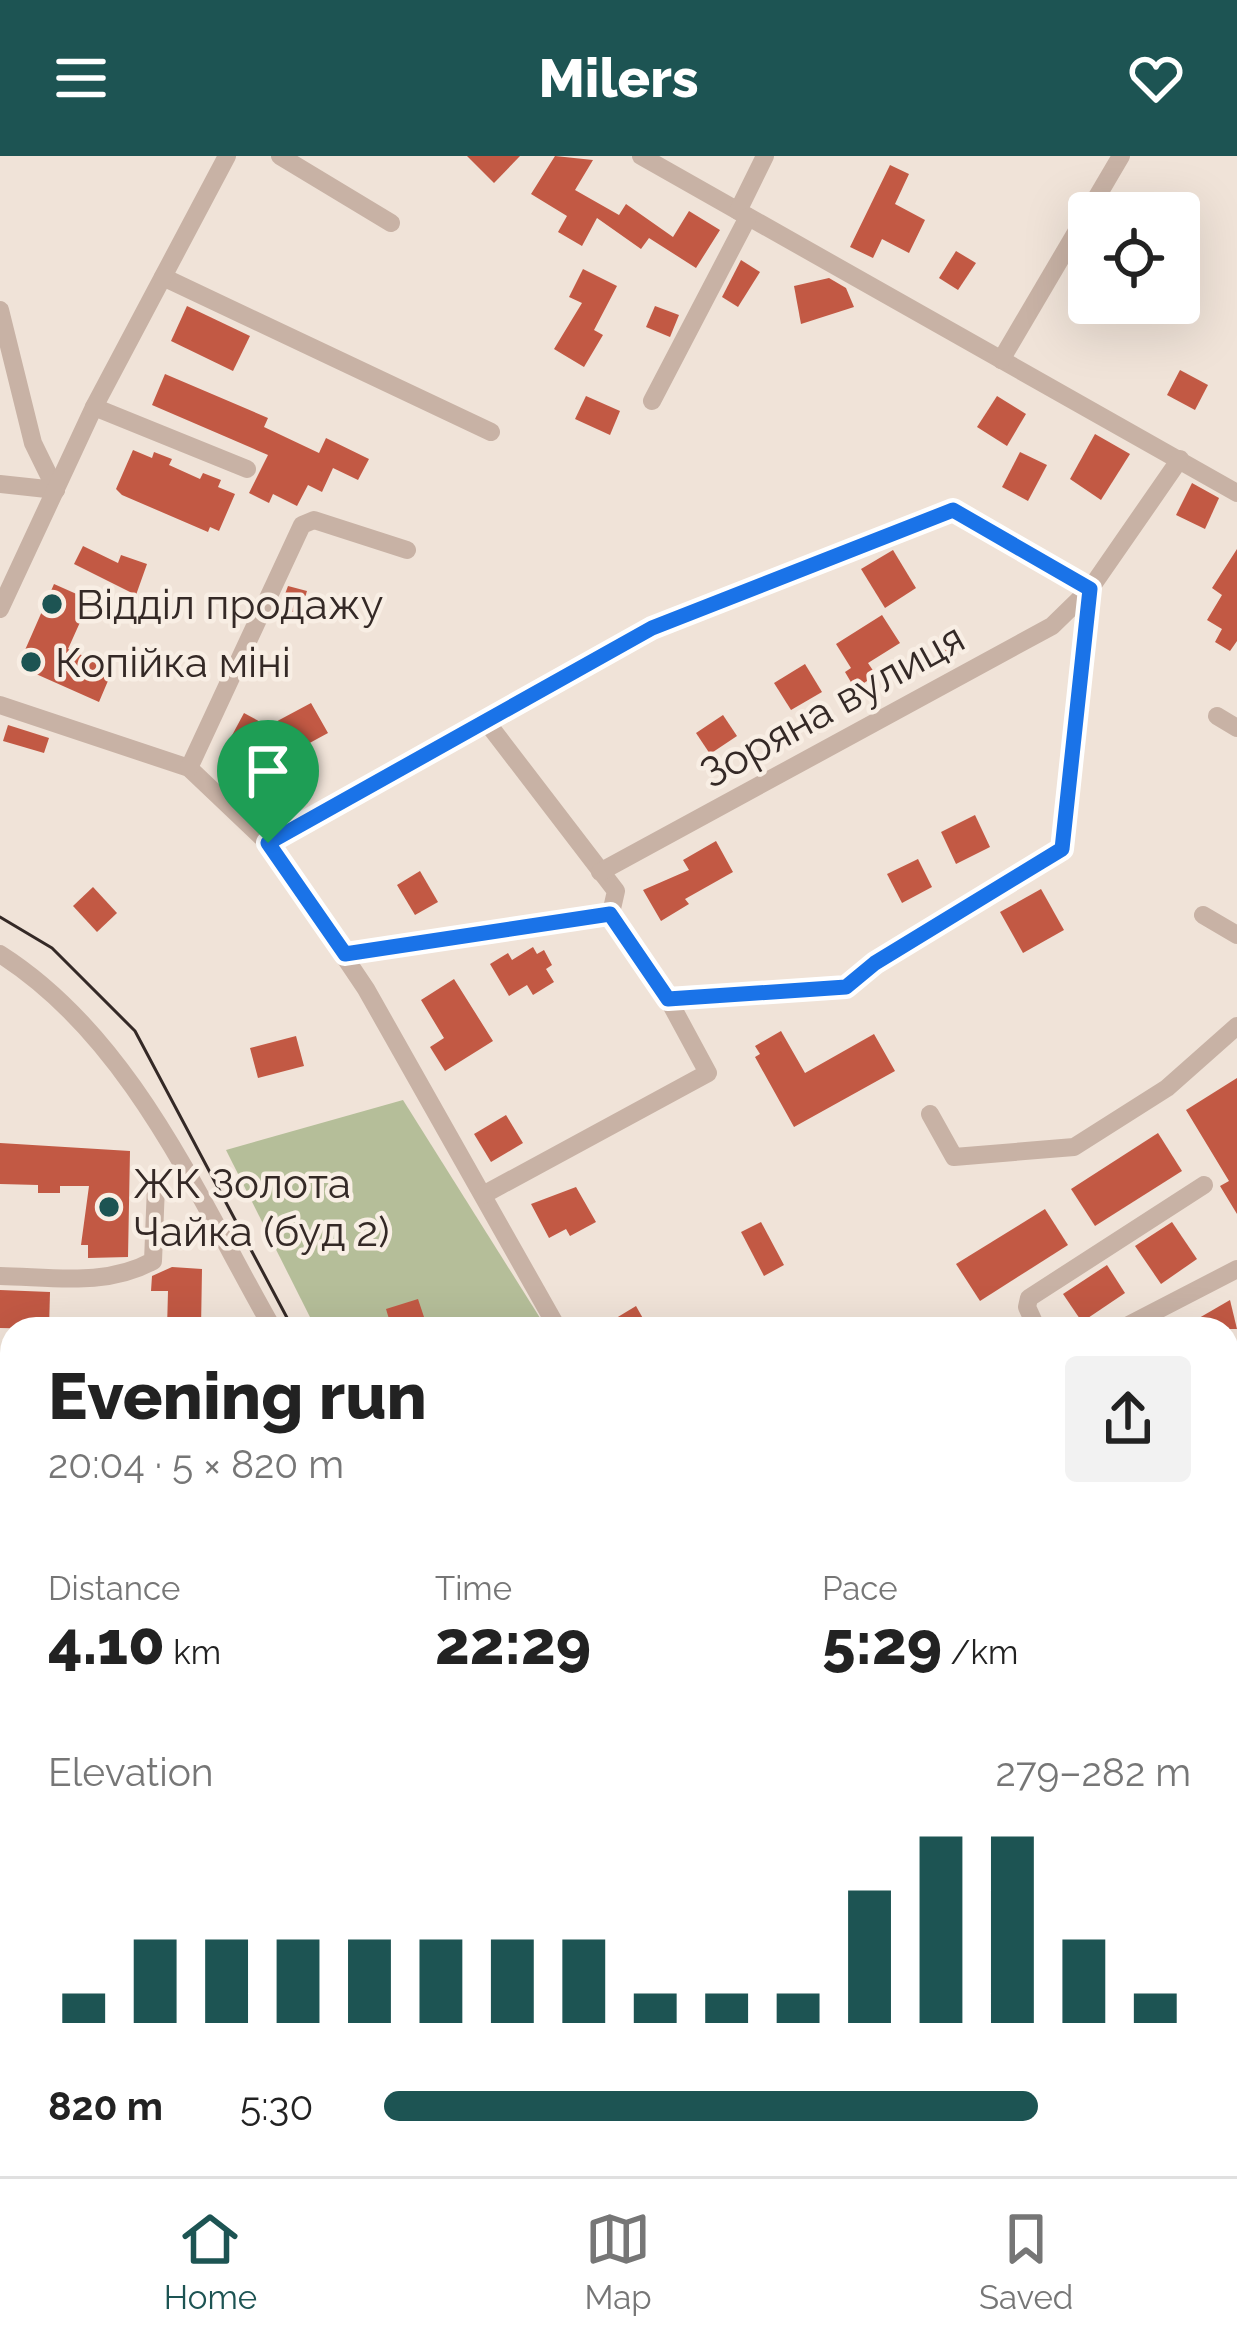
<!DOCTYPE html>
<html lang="en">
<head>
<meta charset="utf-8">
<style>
  body { margin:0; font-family:Raleway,sans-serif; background:#f2f2f2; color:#222; height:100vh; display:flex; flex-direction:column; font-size:45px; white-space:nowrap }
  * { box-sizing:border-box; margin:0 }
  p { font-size:39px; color:#767676 }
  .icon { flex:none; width:66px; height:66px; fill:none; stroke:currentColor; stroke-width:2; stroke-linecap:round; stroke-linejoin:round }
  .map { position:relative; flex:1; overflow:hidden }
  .drawer { position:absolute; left:0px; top:1161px; width:1239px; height:861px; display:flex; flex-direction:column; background:#fff; border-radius:36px 36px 0 0; box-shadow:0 12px 48px #0002 }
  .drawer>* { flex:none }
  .tools { position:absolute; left:1068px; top:36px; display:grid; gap:24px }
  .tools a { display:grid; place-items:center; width:132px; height:132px; border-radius:12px; background:#fff; box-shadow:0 12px 48px #0002; font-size:60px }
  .pin { position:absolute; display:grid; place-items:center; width:102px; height:102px; color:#fff; margin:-123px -51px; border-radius:50% 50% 50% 0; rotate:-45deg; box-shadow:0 0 12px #0007 }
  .pin .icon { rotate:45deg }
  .round { display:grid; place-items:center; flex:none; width:126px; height:126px; border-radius:12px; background:#f2f2f2 }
  .headline { display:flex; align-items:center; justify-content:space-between; height:204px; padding:0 48px }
  h1 { font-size:66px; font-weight:800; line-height:90px }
  .stats { display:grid; grid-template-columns:repeat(3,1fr); gap:18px; height:204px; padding:12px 48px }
  .stats div { display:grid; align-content:center }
  .stats b { font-size:60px; font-weight:800 }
  .stats small { font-size:33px; font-weight:400 }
  .stats p { font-size:33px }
  .chart { height:336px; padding:24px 48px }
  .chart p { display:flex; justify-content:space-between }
  .chart svg { width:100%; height:216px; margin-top:12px; stroke:#1d5453; stroke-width:6 }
  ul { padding:0 48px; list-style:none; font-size:39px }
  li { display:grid; grid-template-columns:192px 144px 1fr; align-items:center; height:90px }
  li i { height:30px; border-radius:15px; background:#1d5453 }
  header { display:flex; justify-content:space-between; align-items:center; height:156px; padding:0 48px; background:#1d5453; color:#fff; font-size:54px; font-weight:800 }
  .menu { display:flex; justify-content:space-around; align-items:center; height:168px; border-top:3px solid #e0e0e0; background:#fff; font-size:33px; color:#767676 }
  .menu a { display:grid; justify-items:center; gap:6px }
  .menu .on { color:#1d5453 }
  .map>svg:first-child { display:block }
  .green { fill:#b5be99 }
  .building { fill:#c25944 }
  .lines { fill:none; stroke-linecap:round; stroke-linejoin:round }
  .path { stroke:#b39c8f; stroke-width:3; stroke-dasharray:6 6; stroke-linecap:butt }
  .minor { stroke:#c8b2a5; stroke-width:18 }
  .tram { stroke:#342926; stroke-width:3 }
  .route-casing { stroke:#fff; stroke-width:24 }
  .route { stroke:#1a73e8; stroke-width:15 }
  .poi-dot { fill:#1d5453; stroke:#f8eee4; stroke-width:4.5 }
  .labels { text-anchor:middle; stroke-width:9; stroke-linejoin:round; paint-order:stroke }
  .poi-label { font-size:42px; fill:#342926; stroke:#f8eee4; text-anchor:start }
  .street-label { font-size:42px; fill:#342926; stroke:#f8eee4 }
</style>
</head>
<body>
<header><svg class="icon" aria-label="menu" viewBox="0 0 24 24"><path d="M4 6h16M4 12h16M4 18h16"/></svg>Milers<svg class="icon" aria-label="heart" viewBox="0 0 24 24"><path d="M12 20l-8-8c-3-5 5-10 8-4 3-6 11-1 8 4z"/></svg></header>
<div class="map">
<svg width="1237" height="2020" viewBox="0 0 1237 2020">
  <rect width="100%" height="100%" fill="#f0e3d8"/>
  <polygon class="green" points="403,944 547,1173 316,1173 226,994"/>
  <g class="building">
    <polygon points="467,0 520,0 494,27"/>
    <polygon points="555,0 593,4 575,34 619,59 626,48 673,81 689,55 720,74 696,112 649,82 641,93 597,62 582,90 558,76 567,60 531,38"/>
    <polygon points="890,9 909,18 895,48 925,64 909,97 882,83 873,102 850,91"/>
    <polygon points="956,95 976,107 958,134 939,122"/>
    <polygon points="741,104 760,116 738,151 722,141"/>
    <polygon points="583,113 617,130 594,174 603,179 584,211 554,193 582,147 569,141"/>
    <polygon points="829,122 846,132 854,151 801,168 794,130"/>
    <polygon points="187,150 250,180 233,215 171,185"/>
    <polygon points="655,150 679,159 670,181 646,171"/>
    <polygon points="1180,214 1208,229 1195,254 1167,239"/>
    <polygon points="165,218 268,262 264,271 319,297 326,282 369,303 358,324 333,312 322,336 308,329 297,350 273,338 269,347 249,337 268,299 152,249"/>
    <polygon points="586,240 620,255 610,279 575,263"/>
    <polygon points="997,240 1026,258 1007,290 977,271"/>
    <polygon points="1095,278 1130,298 1101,344 1070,323"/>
    <polygon points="133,294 152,302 154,296 172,303 169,309 200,323 203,317 221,324 218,331 235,338 219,375 210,371 208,376 122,339 116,333"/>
    <polygon points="1020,296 1047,309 1028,345 1002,331"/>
    <polygon points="1192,327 1219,342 1205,373 1176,359"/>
    <polygon points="83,390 118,407 121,399 147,408 136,439 74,408"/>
    <polygon points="1237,393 1237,485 1230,495 1215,486 1222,473 1207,464 1222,439 1212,432"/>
    <polygon points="893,394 916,432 885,452 861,413"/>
    <polygon points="54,428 90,444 68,493 113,513 99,546 18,510"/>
    <polygon points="288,430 307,435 298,465 277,459"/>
    <polygon points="882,459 900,487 868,507 876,519 855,533 845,516 851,512 836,488"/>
    <polygon points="957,474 966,490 941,503 933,487"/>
    <polygon points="805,508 822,536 791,554 774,527"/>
    <polygon points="311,547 328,577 282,602 291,619 262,634 250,613 222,598 244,557 268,570"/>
    <polygon points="723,559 737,580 710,598 696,577"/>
    <polygon points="8,569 49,582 44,597 3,585"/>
    <polygon points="975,659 990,691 956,708 941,676"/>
    <polygon points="716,685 733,716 685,743 689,748 661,765 643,734 689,714 683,704"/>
    <polygon points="918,703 932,731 902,747 887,718"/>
    <polygon points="420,715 438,746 415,759 397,729"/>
    <polygon points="93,731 117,757 97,776 73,750"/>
    <polygon points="1041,733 1064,774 1023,797 1000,756"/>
    <polygon points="533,791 537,798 544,794 552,809 546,813 554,826 533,839 527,829 509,840 490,808 508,797 512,804"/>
    <polygon points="454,823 493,885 445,915 430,891 444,882 421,844"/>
    <polygon points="781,875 805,917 874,878 895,915 794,971 755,901 760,898 755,890"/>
    <polygon points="296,880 304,910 258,922 250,892"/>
    <polygon points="1237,922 1237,1058 1220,1030 1229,1025 1186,954"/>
    <polygon points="506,959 523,987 491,1006 474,978"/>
    <polygon points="1158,977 1182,1015 1095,1070 1071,1033"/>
    <polygon points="0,987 130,995 128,1101 88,1102 88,1089 81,1089 89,1030 60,1030 60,1037 38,1037 38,1029 0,1028"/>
    <polygon points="576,1031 596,1066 570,1080 566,1073 549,1082 531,1048"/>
    <polygon points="1045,1053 1068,1089 980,1145 956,1108"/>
    <polygon points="761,1066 784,1109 764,1120 741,1076"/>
    <polygon points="1172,1066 1197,1103 1161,1128 1135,1090"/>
    <polygon points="1107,1109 1125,1137 1082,1166 1063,1138"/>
    <polygon points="172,1111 202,1113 201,1173 167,1173 168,1135 151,1135 152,1120"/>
    <polygon points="0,1134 50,1136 49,1173 0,1172"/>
    <polygon points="418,1143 428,1173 392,1173 386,1153"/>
    <polygon points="1230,1144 1237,1173 1180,1173"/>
    <polygon points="636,1150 649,1173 598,1173"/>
  </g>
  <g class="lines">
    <polyline class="path" points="754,2010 761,2020"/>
    <g class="minor">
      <polyline points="280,0 391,67"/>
      <polyline points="641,0 1237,337"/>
      <polyline points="738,55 765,0"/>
      <polyline points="163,121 491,276"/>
      <polyline points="0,154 33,287 56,334"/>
      <polyline points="1001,204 1121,0"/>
      <polyline points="652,245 748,61"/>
      <polyline points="94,251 247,313"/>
      <polyline points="0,328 56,334"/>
      <polyline points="0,453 94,251 227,0"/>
      <polyline points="0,549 189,612 268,687 366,833 558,1173"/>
      <polyline points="1217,560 1237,572"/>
      <polyline points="485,564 616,735 611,757 668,843"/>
      <polyline points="189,612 302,369 314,364 407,394"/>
      <polyline points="268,687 652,472 953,354 1090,433 1052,470 600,716"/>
      <polyline points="1203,759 1237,779"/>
      <path d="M0,798C132,882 198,1042 273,1173"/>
      <polyline points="345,798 611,757"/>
      <polyline points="930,958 954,1001 1074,991 1167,932 1237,870"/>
      <polyline points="483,1039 708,917 668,843 846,831 875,807 1062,693 1090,433 1180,303"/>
      <path d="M0,1120C52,1121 106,1131 153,1105L156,1030"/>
      <polyline points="1037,1173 1027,1151 1029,1142 1204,1029"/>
      <polyline points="1121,1173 1237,1113"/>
      <polyline points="0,1232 12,1232"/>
      <polyline points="1227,1331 1237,1326"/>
      <polyline points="0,1427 12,1427"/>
      <polyline points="0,1517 12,1531"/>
      <polyline points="1227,1556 1237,1551"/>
      <polyline points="0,1582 12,1582"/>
      <polyline points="1227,1650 1237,1646"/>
      <polyline points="188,2010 189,2020"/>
      <polyline points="351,2010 352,2020"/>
      <polyline points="463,2010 464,2020"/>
      <polyline points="1033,2010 1038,2020"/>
      <polyline points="1234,2020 1237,2019"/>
    </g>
    <g class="tram">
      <polyline points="0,761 52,792 135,875 293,1173"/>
      <polyline points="768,2010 774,2020"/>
    </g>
  </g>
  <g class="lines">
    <defs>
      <polygon id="route" points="953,354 1090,433 1062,693 875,807 846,831 668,843 610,758 345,798 268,687 652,472"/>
    </defs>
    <use href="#route" class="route-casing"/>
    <use href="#route" class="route"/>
  </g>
  <g class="poi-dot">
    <circle cx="52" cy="448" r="12"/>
    <circle cx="31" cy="506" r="12"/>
    <circle cx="109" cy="1051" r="12"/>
  </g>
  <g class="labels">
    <g class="poi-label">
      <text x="76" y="463">Відділ продажу</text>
      <text x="55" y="521">Копійка міні</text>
      <text x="133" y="1042">ЖК Золота<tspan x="133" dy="48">Чайка (буд 2)</tspan></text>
    </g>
    <g class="street-label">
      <text transform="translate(832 549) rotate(-29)" y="15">Зоряна вулиця</text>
    </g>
  </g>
</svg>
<div class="tools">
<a><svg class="icon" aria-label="locate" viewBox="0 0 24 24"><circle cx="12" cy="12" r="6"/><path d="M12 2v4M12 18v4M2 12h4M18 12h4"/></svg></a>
</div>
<div class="pin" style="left:268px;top:687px;background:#1e9e55"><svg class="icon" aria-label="arrive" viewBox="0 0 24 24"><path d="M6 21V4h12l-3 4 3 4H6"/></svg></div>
<section class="drawer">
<div class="headline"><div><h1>Evening run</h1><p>20:04 · 5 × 820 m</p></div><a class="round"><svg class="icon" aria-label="share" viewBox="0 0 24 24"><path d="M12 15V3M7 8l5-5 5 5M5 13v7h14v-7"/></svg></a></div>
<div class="stats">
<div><p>Distance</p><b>4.10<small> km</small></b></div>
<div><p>Time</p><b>22:29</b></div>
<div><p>Pace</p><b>5:29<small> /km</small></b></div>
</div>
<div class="chart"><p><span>Elevation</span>279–282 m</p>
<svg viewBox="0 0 160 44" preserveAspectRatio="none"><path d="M5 44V38M15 44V27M25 44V27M35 44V27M45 44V27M55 44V27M65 44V27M75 44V27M85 44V38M95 44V38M105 44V38M115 44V17M125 44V6M135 44V6M145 44V27M155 44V38"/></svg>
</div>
<ul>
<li><b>820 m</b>5:30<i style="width:81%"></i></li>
</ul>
</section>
</div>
<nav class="menu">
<a class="on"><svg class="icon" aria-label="home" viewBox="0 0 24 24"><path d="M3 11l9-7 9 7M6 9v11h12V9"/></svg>Home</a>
<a><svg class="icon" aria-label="map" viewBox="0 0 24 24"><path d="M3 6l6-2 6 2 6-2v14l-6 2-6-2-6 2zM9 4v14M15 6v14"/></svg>Map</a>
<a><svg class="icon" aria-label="saved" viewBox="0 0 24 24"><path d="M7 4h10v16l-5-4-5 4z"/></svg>Saved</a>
</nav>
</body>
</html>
